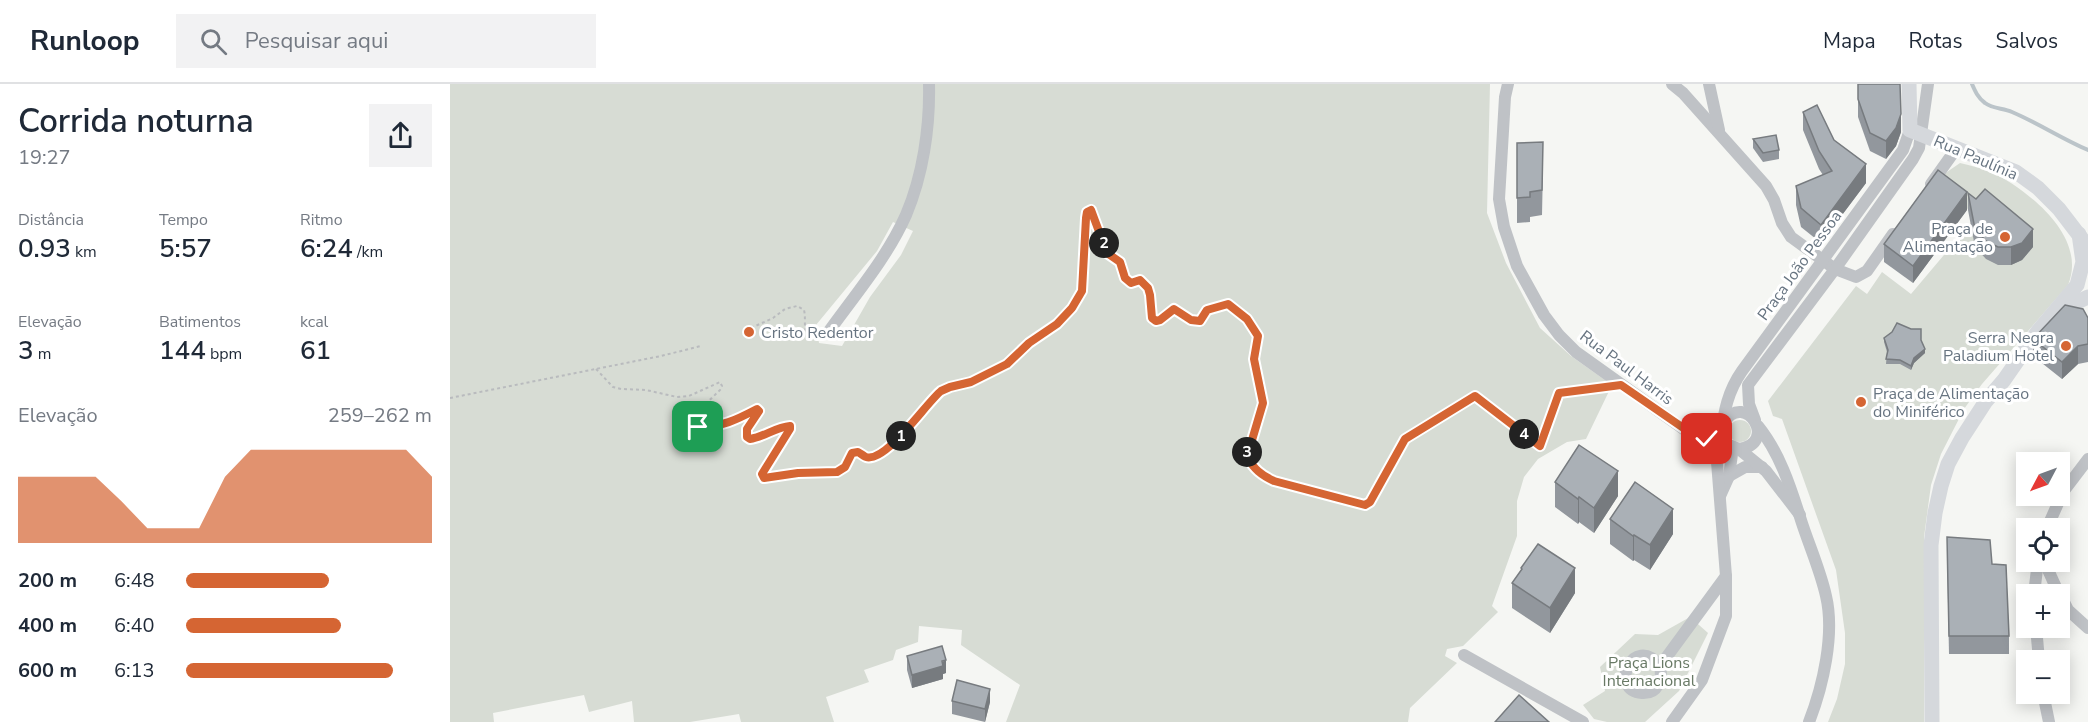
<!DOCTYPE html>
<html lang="pt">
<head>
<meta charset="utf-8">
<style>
  body { margin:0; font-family:"Nunito Sans",sans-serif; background:#f2f2f3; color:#1f2937; height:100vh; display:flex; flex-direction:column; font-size:22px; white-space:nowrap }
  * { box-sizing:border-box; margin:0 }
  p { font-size:20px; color:#747a83 }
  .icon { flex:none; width:33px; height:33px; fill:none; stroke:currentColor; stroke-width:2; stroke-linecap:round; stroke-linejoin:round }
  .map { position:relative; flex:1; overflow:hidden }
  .panel { display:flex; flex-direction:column; background:#fff; width:450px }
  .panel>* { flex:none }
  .needle { width:39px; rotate:229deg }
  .tools { position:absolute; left:1566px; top:368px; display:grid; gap:12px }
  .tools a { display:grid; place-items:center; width:54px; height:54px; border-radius:0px; background:#fff; box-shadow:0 3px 15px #0003; font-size:30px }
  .pin { position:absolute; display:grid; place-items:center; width:51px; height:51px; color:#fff; margin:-26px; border-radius:12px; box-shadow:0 3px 9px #0006 }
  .km { position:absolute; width:30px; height:30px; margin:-15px; border-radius:50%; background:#222; color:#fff; font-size:16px; line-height:30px; text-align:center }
  .round { display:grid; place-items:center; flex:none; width:63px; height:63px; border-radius:0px; background:#f2f2f3 }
  .summary { display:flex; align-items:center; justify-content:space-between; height:102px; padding:0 18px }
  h1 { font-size:33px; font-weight:600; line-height:45px }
  .metrics { display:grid; grid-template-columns:repeat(3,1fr); gap:9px; height:102px; padding:6px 18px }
  .metrics div { display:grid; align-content:center }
  .metrics b { font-size:26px; font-weight:600 }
  .metrics small { font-size:16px; font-weight:400 }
  .metrics p { font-size:16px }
  .chart { height:168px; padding:12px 18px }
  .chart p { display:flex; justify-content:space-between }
  .chart svg { width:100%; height:108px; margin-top:6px; fill:#d56533; opacity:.7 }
  ul { padding:0 18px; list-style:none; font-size:20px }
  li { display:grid; grid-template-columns:96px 72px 1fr; align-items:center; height:45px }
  li i { height:15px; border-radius:8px; background:#d56533 }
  header { display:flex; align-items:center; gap:36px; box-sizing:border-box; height:84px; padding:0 30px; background:#fff; border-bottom:2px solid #e0e1e3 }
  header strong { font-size:28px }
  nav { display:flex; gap:33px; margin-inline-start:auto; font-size:21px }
  .search { width:420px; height:54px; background:#f2f2f3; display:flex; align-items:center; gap:15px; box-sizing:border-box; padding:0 21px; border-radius:0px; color:#747a83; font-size:22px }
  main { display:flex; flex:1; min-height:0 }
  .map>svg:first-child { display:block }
  .green { fill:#d7dcd4; fill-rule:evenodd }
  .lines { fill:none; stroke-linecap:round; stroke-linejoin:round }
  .stream { stroke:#bbc4c9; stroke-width:4 }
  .path { stroke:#b9bbbe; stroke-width:2; stroke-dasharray:3 3; stroke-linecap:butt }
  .minor { stroke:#bfc2c6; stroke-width:12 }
  .major { stroke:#d5d8dc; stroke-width:15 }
  .wall { fill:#92979d }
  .shaded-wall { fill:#777b7f }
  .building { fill:#aab0b6; stroke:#777b7f; stroke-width:1.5 }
  .route-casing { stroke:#fff; stroke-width:12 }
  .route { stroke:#d56533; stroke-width:8 }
  .poi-dot { fill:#d56533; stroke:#fff; stroke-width:2 }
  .labels { text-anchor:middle; stroke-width:6; stroke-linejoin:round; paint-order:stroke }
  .street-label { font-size:16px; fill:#677481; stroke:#fff }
  .poi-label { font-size:16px; fill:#677481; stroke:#fff; text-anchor:end }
  .park-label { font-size:16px; fill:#687965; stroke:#fff }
</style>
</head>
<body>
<header>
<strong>Runloop</strong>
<div class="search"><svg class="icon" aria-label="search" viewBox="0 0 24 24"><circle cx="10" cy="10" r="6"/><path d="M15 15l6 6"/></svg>Pesquisar aqui</div>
<nav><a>Mapa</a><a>Rotas</a><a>Salvos</a></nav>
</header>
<main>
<section class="panel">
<div class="summary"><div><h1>Corrida noturna</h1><p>19:27</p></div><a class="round"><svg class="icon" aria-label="share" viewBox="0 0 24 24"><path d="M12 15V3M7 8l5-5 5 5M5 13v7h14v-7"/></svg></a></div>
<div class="metrics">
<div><p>Distância</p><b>0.93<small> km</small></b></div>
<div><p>Tempo</p><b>5:57</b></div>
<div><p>Ritmo</p><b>6:24<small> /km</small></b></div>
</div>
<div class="metrics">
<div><p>Elevação</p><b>3<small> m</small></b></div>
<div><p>Batimentos</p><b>144<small> bpm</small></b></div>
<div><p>kcal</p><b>61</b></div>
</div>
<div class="chart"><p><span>Elevação</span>259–262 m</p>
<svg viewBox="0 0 160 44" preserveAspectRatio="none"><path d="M0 44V17L10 17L20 17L30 17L40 27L50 38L60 38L70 38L80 17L90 6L100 6L110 6L120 6L130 6L140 6L150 6L160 17V44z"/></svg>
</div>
<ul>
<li><b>200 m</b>6:48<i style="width:58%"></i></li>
<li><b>400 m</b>6:40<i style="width:63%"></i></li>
<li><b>600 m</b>6:13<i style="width:84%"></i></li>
</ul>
</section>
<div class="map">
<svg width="1638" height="638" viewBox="0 0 1638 638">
  <rect width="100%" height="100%" fill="#f5f6f3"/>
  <g class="green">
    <path d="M0,0H1040L1037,129L1056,179L1090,244L1121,272L1162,301L1136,355L1117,358L1088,375L1074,393L1067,417V452L1042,522L1048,528L1013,562L997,565L995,572L1007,579L960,624L958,638H556L570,601L511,561L512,546L469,542L468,558L446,566L443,576L414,586L419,598L376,613L384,638H291L289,630L240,638H184L182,617L139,628L134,611L43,629L44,638H0ZM443,138L463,147L451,171L420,213L392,262L369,259L366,241L427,167Z"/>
    <path d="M1510,79C1521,82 1532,84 1542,88C1579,107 1638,153 1618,201L1532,300L1514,325L1491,370L1481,401L1474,453V638H1378L1387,615L1395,580V549L1386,486L1332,335L1323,332L1318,317L1406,202L1417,210L1432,188L1461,210L1526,133L1525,130L1481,99Z"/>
    <circle cx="1290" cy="347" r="11"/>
    <polygon points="1240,533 1258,549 1229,607 1195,638 1157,638 1144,635 1133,621 1155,607 1150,583 1185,550 1208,551"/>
  </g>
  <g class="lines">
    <path class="stream" d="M1522,0C1525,7 1528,14 1535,19C1543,25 1553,24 1562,28C1588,39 1612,55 1638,66"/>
    <g class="path">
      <path d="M301,244L323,234L335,225L347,222L354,226C357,238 350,252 366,254"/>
      <path d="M146,285L163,303L171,305L196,306L227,313L239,312L270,298L272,302L271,305L240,335L239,338L243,342C265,348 288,334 307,325L308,329L297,345V353L300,355C314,353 325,345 338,342L340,343L312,390L314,394L348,389L387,388L395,383L402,369L408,368C409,368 415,373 416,373C436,380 476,319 491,307L500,303L521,298L557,280L579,259L607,240L622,224L632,207L636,134L637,128L641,125L658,169L670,178L674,194L681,199L690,196L698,203L702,234L707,237L710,236L725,225L741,236L750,237L757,227L778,220L797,235L808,252L804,275L813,319L797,373C804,385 811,391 824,397L915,421L920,418L955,355L1025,312L1091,362L1109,309L1153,303"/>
      <polyline points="0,314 211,272 251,262"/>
    </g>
    <g class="minor">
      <polyline points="1058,0 1055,13 1049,115 1054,143 1067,182 1094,231 1109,251 1126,268 1245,353 1257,355 1271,351"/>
      <polyline points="1222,0 1233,9 1316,102 1324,116 1332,139 1341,153 1385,185 1406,193 1417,187 1443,150"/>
      <polyline points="1259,0 1269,46"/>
      <polyline points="1481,100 1506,65"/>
      <path d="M377,250C404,212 437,174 456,131C473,91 480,43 479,0"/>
      <polyline points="1305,336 1299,320 1298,301 1385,185 1463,75 1469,64 1478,0"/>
      <path d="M1274,338C1296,306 1329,360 1289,365"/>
      <path d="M1308,342C1329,368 1340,401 1350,433C1358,459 1370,485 1376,512C1385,550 1373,602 1359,638"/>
      <polyline points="1279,392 1295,383 1312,383"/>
      <polyline points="1270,412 1279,392 1283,363"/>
      <path d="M1350,431L1316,387L1289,365L1277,360L1271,351C1274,327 1278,307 1292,287L1453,66L1460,46"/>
      <polyline points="1597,444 1613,408 1638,375"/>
      <polyline points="1594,477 1609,510"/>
      <polyline points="1584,510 1588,477"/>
      <polyline points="1610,510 1618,526 1638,544"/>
      <polyline points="1586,543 1589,576"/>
      <polyline points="1014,571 1133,638"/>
      <path d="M1210,582C1183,548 1158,607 1192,609C1208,610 1213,595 1210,582L1276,492"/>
      <polyline points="1593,609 1599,638"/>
      <polyline points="1222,638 1252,596 1276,532 1276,492 1267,378 1269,366 1274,355"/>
    </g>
    <g class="major">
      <polyline points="1459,0 1460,46 1566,88 1588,104 1609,125 1635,159"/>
      <polyline points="1608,227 1638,213"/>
      <polyline points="1482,638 1481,461 1485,429 1491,402 1498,380 1512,354 1536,317 1554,296 1588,247 1627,201 1633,178 1629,150"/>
    </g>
  </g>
  <g class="wall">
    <polygon points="1408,0 1451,48 1446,62 1436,75 1420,67 1408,33"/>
    <polygon points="1353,28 1384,56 1416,99 1371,159 1351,143 1346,121 1346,102 1373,91 1369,85 1353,46"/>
    <polygon points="1303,55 1329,66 1329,75 1313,78 1303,64"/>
    <polygon points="1067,59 1093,83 1092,131 1080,133 1080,138 1067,139"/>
    <polygon points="1518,109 1583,163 1572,176 1561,181 1548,181 1536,175 1525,163 1518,126"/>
    <polygon points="1517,126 1463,199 1434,178 1434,160"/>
    <polygon points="1638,234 1638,278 1628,280 1612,295 1583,272 1583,255"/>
    <polygon points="1434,254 1471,256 1475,269 1464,279 1461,286 1450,280 1436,280 1437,268 1434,258"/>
    <polygon points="1105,398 1168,412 1144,449 1129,438 1128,440 1105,423"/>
    <polygon points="1160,435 1223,450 1200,486 1184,476 1183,477 1160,460"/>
    <polygon points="1497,471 1542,480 1559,552 1559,570 1499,570"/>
    <polygon points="1071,484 1125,509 1100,549 1062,524 1062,499 1071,487"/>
    <polygon points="457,572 496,589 493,590 493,595 462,604 457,586"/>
    <polygon points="502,617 540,618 535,638 502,630"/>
  </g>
  <g class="shaded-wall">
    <polygon points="1451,30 1451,48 1446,62 1436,75 1436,57"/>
    <polygon points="1416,80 1416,99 1371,159 1371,141"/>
    <polygon points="1517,108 1517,126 1463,199 1463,182"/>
    <polygon points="1583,145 1583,163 1572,176 1561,181 1561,163"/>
    <polygon points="1628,262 1628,280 1612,295 1612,278"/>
    <polygon points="1475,265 1475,269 1464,279 1461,286 1461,282 1464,274"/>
    <polygon points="1168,387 1168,412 1144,449 1144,424"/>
    <polygon points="1129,413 1129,438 1128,440 1128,415"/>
    <polygon points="1223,425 1223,450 1200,486 1200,461"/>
    <polygon points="1184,451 1184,476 1183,477 1183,452"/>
    <polygon points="1125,484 1125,509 1100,549 1100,524"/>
    <polygon points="496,576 496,589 493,590 493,595 462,604 462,591"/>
    <polygon points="540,605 540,618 535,638 535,625"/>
  </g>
  <g class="building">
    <polygon points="1408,0 1450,0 1451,30 1446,44 1436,57 1420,49 1408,15"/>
    <polygon points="1367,21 1384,56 1416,80 1371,141 1351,124 1346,102 1382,87 1369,67 1353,28"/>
    <polygon points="1326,51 1329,66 1313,69 1303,55"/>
    <polygon points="1093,58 1092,106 1080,108 1080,113 1067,114 1067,59"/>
    <polygon points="1488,86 1517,108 1463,182 1434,160"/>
    <polygon points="1535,105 1583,145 1572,159 1561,163 1548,163 1536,157 1525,145 1518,109 1526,115"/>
    <polygon points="1615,221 1633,225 1638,234 1638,260 1628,262 1612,278 1583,255"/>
    <polygon points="1447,239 1461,245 1471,245 1471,256 1475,265 1464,274 1461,282 1450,276 1436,275 1438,266 1434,254 1442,248"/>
    <polygon points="1129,361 1168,387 1144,424 1129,413 1128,415 1105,398"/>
    <polygon points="1185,398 1223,425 1200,461 1184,451 1183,452 1160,435"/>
    <polygon points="1497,453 1540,456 1542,480 1556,481 1559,552 1499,552"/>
    <polygon points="1088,460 1125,484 1100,524 1062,499 1072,485 1071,484"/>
    <polygon points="492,562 496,576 492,577 493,582 462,591 457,572"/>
    <polygon points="507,596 540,605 535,625 502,617"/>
    <polygon points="1069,611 1099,638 1045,638"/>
  </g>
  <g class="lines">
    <defs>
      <path id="route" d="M248,343C272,343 286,336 307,325L309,327L297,345V353L300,355C314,353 326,343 340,342V345L312,390L314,394L348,389L387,388L395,383L402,369L408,368C410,369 415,373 416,373C436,379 476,319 491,307L500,303L521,298L557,280L579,259L607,240L622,224L632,207L636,134L637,128L641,126L657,169L670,178L675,194L681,199L690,196L698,204L700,211L702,234L706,237L710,236L724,225L741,236L750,237L757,226L778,220L797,235L808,252L804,275L813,319L797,373C804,385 811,391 824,397L915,421L920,418L955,355L1025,312L1090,362L1109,309L1171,301L1245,352L1257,355"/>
    </defs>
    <use href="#route" class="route-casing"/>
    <use href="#route" class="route"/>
  </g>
  <g class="poi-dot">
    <circle cx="1555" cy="153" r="6"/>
    <circle cx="299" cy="248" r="6"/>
    <circle cx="1616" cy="262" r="6"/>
    <circle cx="1411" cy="318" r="6"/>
  </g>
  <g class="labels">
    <g class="street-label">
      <text transform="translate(1526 73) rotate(23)" y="6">Rua Paulínia</text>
      <text transform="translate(1349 181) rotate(-54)" y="6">Praça João Pessoa</text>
      <text transform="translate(1177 283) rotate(37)" y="6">Rua Paul Harris</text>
    </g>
    <g class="poi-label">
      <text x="1543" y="150">Praça de<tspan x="1543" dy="18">Alimentação</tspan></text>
      <text x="311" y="254" text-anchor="start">Cristo Redentor</text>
      <text x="1604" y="259">Serra Negra<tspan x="1604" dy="18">Paladium Hotel</tspan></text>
      <text x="1423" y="315" text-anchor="start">Praça de Alimentação<tspan x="1423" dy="18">do Miniférico</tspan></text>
    </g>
    <g class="park-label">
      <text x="1199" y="584">Praça Lions<tspan x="1199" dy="18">Internacional</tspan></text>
    </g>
  </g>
</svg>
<div class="tools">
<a><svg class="needle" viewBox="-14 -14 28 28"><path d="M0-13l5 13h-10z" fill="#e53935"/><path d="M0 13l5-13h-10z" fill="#747a83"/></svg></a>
<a><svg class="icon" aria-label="locate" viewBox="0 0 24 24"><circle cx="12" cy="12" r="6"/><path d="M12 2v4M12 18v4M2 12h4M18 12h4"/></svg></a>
<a>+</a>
<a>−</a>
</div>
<div class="pin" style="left:248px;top:343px;background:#1e9e55"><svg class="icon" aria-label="arrive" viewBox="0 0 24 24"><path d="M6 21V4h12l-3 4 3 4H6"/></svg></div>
<div class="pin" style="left:1257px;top:355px;background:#d93025"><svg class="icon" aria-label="check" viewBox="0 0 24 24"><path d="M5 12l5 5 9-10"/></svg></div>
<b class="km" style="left:451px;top:352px">1</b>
<b class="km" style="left:654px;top:159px">2</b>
<b class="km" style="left:797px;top:368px">3</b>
<b class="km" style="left:1074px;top:350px">4</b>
</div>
</main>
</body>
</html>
